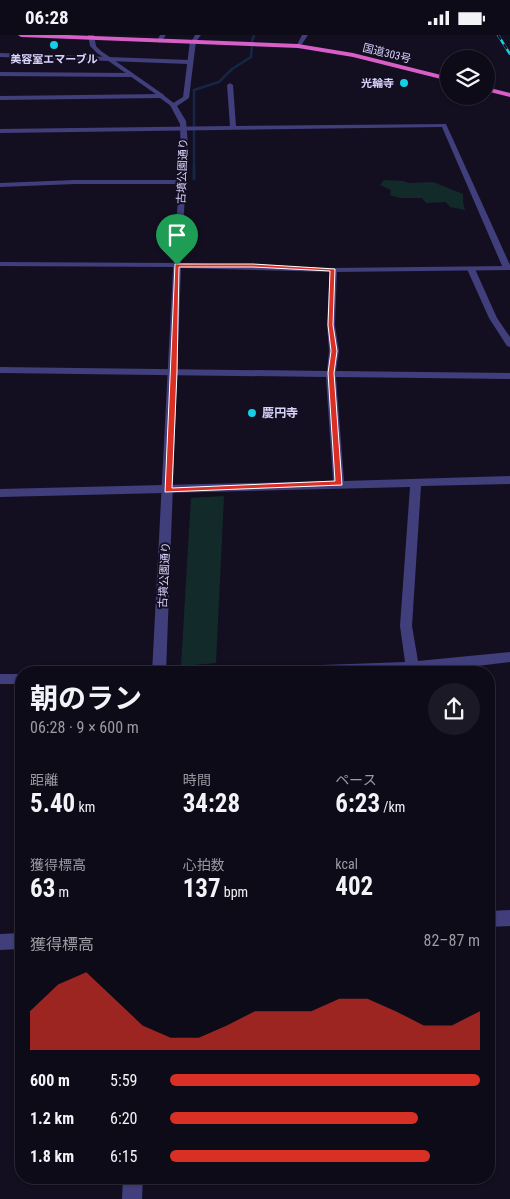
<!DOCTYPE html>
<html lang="ja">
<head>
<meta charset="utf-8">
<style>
  body { margin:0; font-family:"Roboto Condensed","Noto Sans JP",sans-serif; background:#1c1926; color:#f1f3f6; height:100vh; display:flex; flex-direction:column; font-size:19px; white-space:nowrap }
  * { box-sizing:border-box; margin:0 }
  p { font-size:16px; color:#9b9ba2 }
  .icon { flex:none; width:28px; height:28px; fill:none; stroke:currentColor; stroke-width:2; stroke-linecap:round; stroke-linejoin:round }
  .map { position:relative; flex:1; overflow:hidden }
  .drawer { position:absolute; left:15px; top:631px; width:480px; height:518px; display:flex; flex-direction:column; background:#0e0b19; border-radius:20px; box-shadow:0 1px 4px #0004,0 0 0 1px #2e2b38 }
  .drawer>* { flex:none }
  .fabs { position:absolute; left:440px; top:15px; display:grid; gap:10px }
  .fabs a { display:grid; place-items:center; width:55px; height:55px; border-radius:50%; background:#0e0b19; box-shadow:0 1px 4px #0004,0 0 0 1px #2e2b38; font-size:25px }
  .pin { position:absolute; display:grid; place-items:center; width:42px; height:42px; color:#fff; margin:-51px -21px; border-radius:50% 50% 50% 0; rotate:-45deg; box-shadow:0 0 5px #0007 }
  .pin .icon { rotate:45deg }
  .round { display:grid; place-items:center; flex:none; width:52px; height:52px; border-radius:26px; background:#1c1926 }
  .overview { display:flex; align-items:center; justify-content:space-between; height:85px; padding:0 15px }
  h1 { font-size:28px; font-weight:700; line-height:38px }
  .metrics { display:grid; grid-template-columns:repeat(3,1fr); gap:8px; height:85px; padding:5px 15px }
  .metrics div { display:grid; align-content:center }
  .metrics b { font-size:25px; font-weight:700 }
  .metrics small { font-size:14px; font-weight:400 }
  .metrics p { font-size:14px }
  .chart { height:140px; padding:10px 15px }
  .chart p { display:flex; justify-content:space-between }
  .chart svg { width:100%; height:90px; margin-top:5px; fill:#d93025; opacity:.7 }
  ul { padding:0 15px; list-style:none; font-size:16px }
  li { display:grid; grid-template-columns:80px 60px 1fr; align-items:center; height:38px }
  li i { height:12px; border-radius:6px; background:#d93025 }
  .status { display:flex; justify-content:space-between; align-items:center; height:35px; padding:0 25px; background:#0e0b19; direction:ltr }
  .status svg { height:14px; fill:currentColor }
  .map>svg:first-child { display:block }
  .green { fill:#132a2a }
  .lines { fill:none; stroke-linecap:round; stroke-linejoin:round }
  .stream-far1 { stroke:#142746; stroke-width:2.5 }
  .stream { stroke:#142746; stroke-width:3 }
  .minor { fill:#413e7c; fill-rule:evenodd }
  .tertiary { fill:#413e7c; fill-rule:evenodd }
  .trunk { fill:#d85ec8; fill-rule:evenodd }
  .rail-casing { stroke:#14cfe6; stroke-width:2.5 }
  .rail { stroke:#130f21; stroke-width:2; stroke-dasharray:5.5; stroke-linecap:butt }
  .route { fill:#d93025; stroke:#fff; fill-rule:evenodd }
  .poi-dot { fill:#14cfe6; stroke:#130f21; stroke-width:2 }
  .labels { text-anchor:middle; stroke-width:4; stroke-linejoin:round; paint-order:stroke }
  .far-street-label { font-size:11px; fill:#d8d3fb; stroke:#130f21 }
  .far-poi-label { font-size:11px; font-weight:bold; fill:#d8d3fb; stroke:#130f21 }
  .poi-label { font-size:12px; font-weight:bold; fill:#d8d3fb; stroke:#130f21; text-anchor:start }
</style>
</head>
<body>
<div class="status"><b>06:28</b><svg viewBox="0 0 49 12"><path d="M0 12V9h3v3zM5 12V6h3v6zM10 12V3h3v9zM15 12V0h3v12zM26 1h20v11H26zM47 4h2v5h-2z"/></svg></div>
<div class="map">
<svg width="510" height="1164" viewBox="0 0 510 1164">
  <rect width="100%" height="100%" fill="#130f21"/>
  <g class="green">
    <polygon points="384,145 403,146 409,148 433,147 463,159 463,167 465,175 450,172 446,167 426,168 422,163 400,163 390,160 391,155 380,150"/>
    <polygon points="224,461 216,628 181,631 191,463"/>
  </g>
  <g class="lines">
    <g class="stream-far1">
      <polyline points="252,6 254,0"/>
      <polyline points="194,132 194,55 219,47 232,34 251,22 252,11"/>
    </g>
    <polyline class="stream" points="194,131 194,144"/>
    <g class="minor">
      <polygon points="160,0 166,0 160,8 157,6"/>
      <polygon points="195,0 201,0 195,8 192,6"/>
      <polygon points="0,18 189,25 192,27 189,29 0,22"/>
      <polygon points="0,37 131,38 134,40 131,42 0,41"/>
      <polygon points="230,48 233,50 236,91 446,89 510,230 510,235 503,233 442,92 0,98 0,94 230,91 227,50"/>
      <polygon points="162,59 175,69 175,71 171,71 160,63 0,65 0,61"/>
      <polygon points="75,145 183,145 187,147 183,149 75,149 0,152 0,148"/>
      <polygon points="0,227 177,228 181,230 177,232 0,231"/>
      <polygon points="468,232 475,234 497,283 510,302 510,312 507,311 489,283 467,234"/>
      <polygon points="330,233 337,235 335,290 339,316 336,336 510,338 510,344 336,342 344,446 510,441 510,449 421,451 412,591 418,626 510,617 510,627 420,638 237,638 238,634 243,633 405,627 400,591 410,452 0,462 0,454 333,446 326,342 0,338 0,332 327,336 329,316 327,290"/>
      <rect x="0" y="639" width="21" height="10"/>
      <polygon points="510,875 510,891 489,892 489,876"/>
      <polygon points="21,898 21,914 0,915 0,899"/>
    </g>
    <g class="tertiary">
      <polygon points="88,0 94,0 96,11 101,16 164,60 164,62 160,62 97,18 90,11"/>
      <polygon points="302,0 308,0 300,12 296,12"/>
      <polygon points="193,4 196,6 189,63 177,71 186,86 188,110 181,228 333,233 510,231 510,235 333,237 181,233 166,638 152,638 174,215 181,128 180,89 170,70 183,62 190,6"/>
      <polygon points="123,1142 143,1142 142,1164 122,1164"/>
    </g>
    <g class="trunk">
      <polygon points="18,0 67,0 298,9 353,18 449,42 449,46 353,22 298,13 21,2"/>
      <polygon points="486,52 510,58 510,62 486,56"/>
    </g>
    <defs>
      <polyline id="rail" points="498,0 510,19"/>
    </defs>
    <use href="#rail" class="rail-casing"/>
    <use href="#rail" class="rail"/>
  </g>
  <path class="route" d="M175,229H253L335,234L333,290L337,316L334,338L342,450L165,457ZM179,232H253L330,236L328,290L331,316L328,338L335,446L172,453L177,337Z"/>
  <g class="poi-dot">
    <circle cx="54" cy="10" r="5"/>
    <circle cx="404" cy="48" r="5"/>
    <circle cx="252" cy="378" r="5"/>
  </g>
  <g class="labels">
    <g class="far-street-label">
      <text transform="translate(387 18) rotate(14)" y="4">国道303号</text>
      <text transform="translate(182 136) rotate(-88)" y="4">古墳公園通り</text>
      <text transform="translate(164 540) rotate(-87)" y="4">古墳公園通り</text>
    </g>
    <g class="far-poi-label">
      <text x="54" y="28">美容室エマーブル</text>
      <text x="394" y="52" text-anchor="end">光輪寺</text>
    </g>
    <g class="poi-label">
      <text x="262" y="382">慶円寺</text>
    </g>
  </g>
</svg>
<div class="fabs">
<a><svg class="icon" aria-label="layers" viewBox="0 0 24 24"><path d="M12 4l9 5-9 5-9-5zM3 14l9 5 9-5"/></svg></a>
</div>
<div class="pin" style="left:177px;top:230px;background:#1e9e55"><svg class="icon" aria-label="arrive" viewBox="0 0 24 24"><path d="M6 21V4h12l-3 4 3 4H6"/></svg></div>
<section class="drawer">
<div class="overview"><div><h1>朝のラン</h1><p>06:28 · 9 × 600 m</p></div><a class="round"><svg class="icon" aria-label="share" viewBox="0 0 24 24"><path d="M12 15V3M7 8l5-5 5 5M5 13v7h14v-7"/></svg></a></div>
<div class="metrics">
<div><p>距離</p><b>5.40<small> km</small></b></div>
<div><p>時間</p><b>34:28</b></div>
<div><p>ペース</p><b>6:23<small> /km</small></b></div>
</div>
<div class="metrics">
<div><p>獲得標高</p><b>63<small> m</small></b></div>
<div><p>心拍数</p><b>137<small> bpm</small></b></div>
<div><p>kcal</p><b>402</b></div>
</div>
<div class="chart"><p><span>獲得標高</span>82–87 m</p>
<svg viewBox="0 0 160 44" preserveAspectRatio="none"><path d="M0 44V25L10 12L20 6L30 19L40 32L50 38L60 38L70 32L80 25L90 25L100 25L110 19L120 19L130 25L140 32L150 32L160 25V44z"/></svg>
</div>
<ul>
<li><b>600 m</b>5:59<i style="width:100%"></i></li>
<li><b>1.2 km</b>6:20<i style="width:80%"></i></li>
<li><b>1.8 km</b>6:15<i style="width:84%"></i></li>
</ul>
</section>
</div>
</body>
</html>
